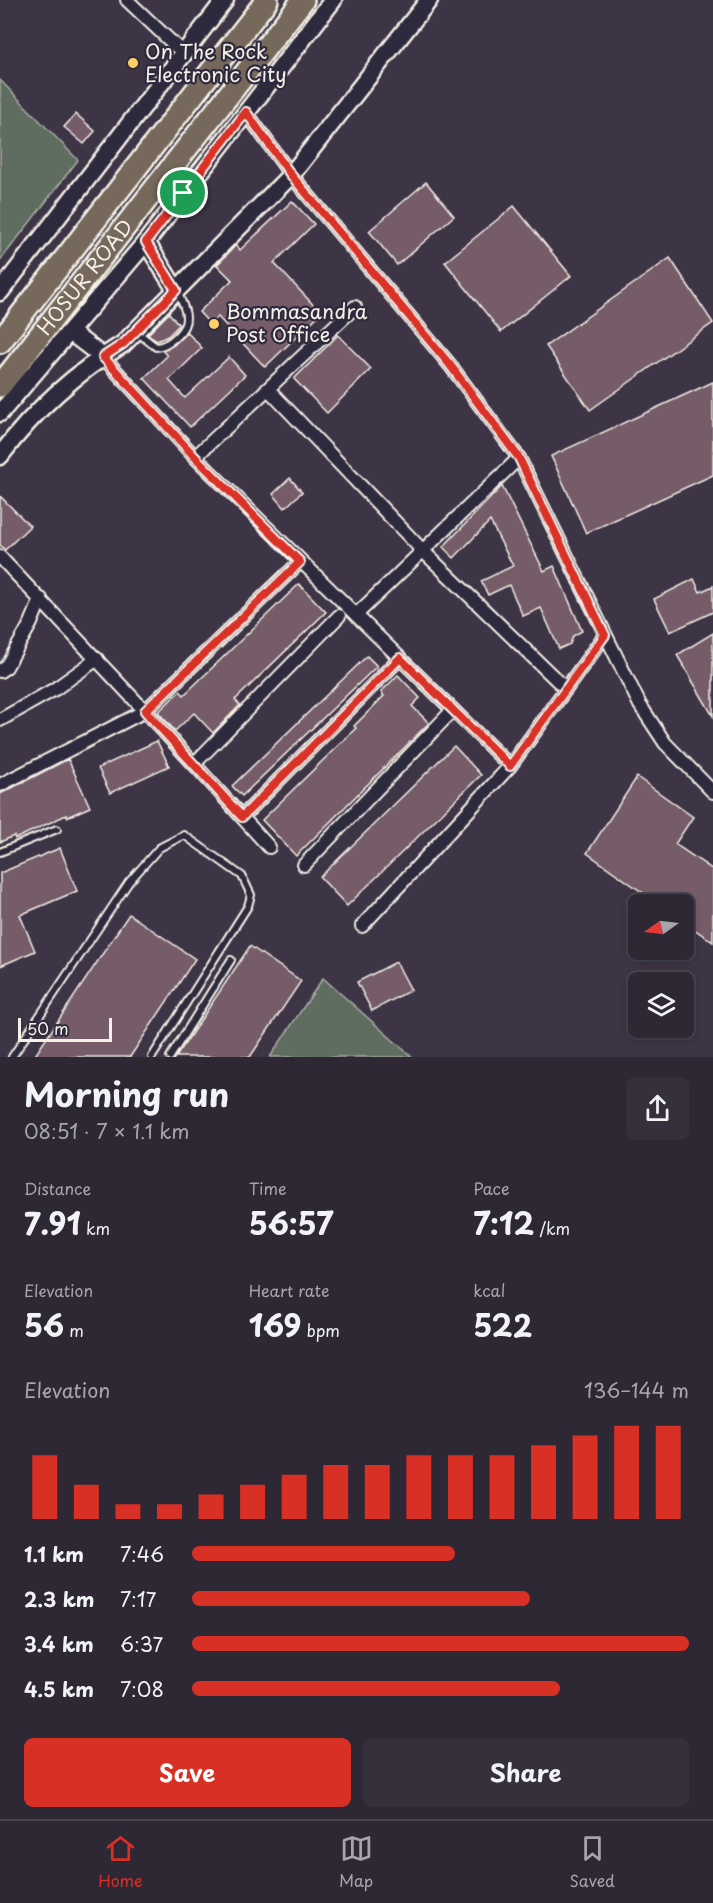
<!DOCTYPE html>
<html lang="en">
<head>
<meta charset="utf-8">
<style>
  body { margin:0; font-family:"Playpen Sans",sans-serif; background:#362f3c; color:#f1f3f6; height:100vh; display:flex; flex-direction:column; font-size:22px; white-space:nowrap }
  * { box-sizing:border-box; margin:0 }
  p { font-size:20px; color:#a7a5ac }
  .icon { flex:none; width:33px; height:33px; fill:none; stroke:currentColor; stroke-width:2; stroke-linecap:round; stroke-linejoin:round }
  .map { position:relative; height:1057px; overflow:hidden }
  .panel { display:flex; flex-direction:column; background:#2e2734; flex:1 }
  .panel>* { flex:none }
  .needle { width:39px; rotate:256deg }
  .tools { position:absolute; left:628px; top:894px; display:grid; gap:12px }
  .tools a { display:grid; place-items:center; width:66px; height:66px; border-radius:9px; background:#2e2734; box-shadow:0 3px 9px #0003,0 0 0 2px #49444f; font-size:30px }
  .scale { position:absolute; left:18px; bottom:15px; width:94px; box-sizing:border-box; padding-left:6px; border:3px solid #f4f1e8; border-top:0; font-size:16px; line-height:21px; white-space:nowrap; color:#f4f1e8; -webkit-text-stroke:4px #2f2a3d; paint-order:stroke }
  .pin { position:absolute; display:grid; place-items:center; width:51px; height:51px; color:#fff; margin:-26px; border:3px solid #fff; border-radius:50%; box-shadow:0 2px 6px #0007 }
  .round { display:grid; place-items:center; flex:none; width:63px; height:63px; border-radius:9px; background:#362f3c }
  .headline { display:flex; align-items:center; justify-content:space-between; height:102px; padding:0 24px }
  h1 { font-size:33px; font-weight:700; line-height:45px }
  .stats { display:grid; grid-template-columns:repeat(3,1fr); gap:9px; height:102px; padding:6px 24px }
  .stats div { display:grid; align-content:center }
  .stats b { font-size:30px; font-weight:700 }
  .stats small { font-size:16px; font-weight:400 }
  .stats p { font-size:16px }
  .chart { height:168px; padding:12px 24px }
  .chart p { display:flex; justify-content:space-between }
  .chart svg { width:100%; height:108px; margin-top:6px; stroke:#d93025; stroke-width:6 }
  .primary-button { display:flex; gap:12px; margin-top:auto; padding:12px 24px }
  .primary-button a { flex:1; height:69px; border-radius:9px; background:#d93025; color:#fff; font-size:24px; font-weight:700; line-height:69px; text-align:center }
  .primary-button a+a { background:#362f3c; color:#f1f3f6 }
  ul { padding:0 24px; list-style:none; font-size:20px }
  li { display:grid; grid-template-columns:96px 72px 1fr; align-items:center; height:45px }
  li i { height:15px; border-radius:8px; background:#d93025 }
  .tab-bar { display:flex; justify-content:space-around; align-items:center; height:84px; border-top:2px solid #49444f; background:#2e2734; font-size:16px; color:#a7a5ac }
  .tab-bar a { display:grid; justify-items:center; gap:3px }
  .tab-bar .current { color:#d93025 }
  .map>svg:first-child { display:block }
  .green { fill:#5e6c61; stroke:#a9aea4; stroke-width:1.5 }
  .building { fill:#745c67; stroke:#f4f1e8; stroke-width:1.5 }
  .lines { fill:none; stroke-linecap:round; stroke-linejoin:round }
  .lane-casing { stroke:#f4f1e8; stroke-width:10 }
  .street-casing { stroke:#f4f1e8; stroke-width:16 }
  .secondary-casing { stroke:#f4f1e8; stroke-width:21 }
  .highway-casing { stroke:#f4f1e8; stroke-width:26 }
  .lane { stroke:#2f2a3d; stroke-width:6 }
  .street { stroke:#2f2a3d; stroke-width:12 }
  .secondary { stroke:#2f2a3d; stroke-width:16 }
  .highway { stroke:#76695c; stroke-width:21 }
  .route-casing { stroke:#fff; stroke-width:12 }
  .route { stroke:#d93025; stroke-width:8 }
  .poi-dot { fill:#ffd166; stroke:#2f2a3d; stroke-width:2 }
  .labels { text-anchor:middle; stroke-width:4.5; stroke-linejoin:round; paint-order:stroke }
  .poi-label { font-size:20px; fill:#f4f1e8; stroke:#2f2a3d; text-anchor:start }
  .street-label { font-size:20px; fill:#f4f1e8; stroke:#2f2a3d }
</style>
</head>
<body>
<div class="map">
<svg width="713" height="1057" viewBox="0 0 713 1057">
  <rect width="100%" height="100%" fill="#3d3445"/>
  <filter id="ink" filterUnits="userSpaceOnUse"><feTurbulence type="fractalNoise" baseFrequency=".0167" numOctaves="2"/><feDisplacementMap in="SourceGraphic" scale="12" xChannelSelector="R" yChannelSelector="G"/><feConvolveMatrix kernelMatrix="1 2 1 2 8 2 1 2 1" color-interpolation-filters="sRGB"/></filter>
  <g filter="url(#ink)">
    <g class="green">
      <polygon points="0,80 78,160 0,261"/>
      <polygon points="323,978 412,1057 270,1057"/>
    </g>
    <g class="building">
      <polygon points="76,114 95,131 84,144 64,127"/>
      <polygon points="426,182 454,216 397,265 369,231"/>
      <polygon points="292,201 314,224 274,263 321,313 265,367 218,317 210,324 199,312 232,280 217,265 236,245 240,250"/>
      <polygon points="514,206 571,276 501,332 445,262"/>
      <polygon points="670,258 713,323 590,410 546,346"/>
      <polygon points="169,313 179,325 168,336 157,341 148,334"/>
      <polygon points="187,332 202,348 169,380 185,398 229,357 245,375 190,427 144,378 167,356 163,351 174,345"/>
      <polygon points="338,335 371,369 327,413 294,379"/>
      <polygon points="713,382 713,475 586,533 551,456"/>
      <polygon points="290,478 302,492 285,508 273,494"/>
      <polygon points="502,486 544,571 554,566 582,631 573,636 570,644 559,649 541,608 523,616 509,585 488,595 481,581 513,566 490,521 454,558 443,547"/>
      <polygon points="0,496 30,526 5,550 0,545"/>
      <polygon points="694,579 700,592 713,586 713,612 670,632 654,599"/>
      <polygon points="299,584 326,612 235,700 240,705 213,733 194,713 175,731 158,712 180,691 184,695"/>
      <polygon points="713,633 713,716 677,655"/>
      <polygon points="367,656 377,666 242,796 232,786"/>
      <polygon points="398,675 420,698 412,706 429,723 296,856 262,820 356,728 354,726 384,696 381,692"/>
      <polygon points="157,741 169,766 110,793 98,768"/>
      <polygon points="454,746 481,775 347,906 320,877"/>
      <polygon points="68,759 90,807 67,817 66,815 15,839 14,836 0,842 0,794"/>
      <polygon points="637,777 693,817 675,844 713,870 713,942 684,922 684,904 659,904 587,853"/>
      <polygon points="60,848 77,891 20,915 35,951 0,966 0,873"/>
      <polygon points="129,914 195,959 130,1057 34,1057"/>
      <polygon points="250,946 301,981 250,1057 176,1057"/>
      <polygon points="396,962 411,990 372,1011 357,982"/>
    </g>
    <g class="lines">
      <defs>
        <g id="lane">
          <path d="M138,333L156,347C168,346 187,331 186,317C186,309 181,301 178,293"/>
          <polyline points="0,852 57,829"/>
          <polyline points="12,1057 129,882 159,848 184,835 242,876 251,895 248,906 152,1057"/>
          <polyline points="170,1057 231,960"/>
        </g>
        <g id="street">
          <polyline points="127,0 183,53"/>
          <polyline points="246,112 291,175 450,365 519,458 640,705 665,743 713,792"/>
          <polyline points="103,357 195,457 510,766 362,926"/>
          <polyline points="268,389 423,551 566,689"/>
          <polyline points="195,457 355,307"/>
          <polyline points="0,557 145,711 300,562"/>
          <polyline points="356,615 519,458"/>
          <polyline points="0,671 6,667 31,623 41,599"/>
          <polyline points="0,720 55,689 97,659"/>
          <polyline points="510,766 605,635"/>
          <polyline points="0,785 145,711 194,764"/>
          <polyline points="242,817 400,658"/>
          <polyline points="269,847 194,764 339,616"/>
          <polyline points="304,865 453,710"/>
        </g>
        <g id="secondary">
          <polyline points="146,242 176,290"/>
          <polyline points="0,292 225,0"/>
          <polyline points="70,332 103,357"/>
          <polyline points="0,413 146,242 333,0"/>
          <path d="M0,456C33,412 75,373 123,344L291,175L429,0"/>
        </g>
        <g id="highway">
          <polyline points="0,342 267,0"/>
          <path id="s1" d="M0,386L303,0"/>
        </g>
      </defs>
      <use href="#lane" class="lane-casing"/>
      <use href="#street" class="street-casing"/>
      <use href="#secondary" class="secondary-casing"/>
      <use href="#highway" class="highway-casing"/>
      <use href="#lane" class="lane"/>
      <use href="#street" class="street"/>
      <use href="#secondary" class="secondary"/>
      <use href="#highway" class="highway"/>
    </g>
  </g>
  <g class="lines" filter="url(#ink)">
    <defs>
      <polygon id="route" points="246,112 291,175 450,365 519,458 605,635 510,766 400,658 242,817 145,711 300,562 195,457 103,357 123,344 176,290 146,242"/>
    </defs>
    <use href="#route" class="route-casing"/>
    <use href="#route" class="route"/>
  </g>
  <g class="poi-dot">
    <circle cx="133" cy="63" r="6"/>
    <circle cx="214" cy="324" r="6"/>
  </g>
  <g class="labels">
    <g class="poi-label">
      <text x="145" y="59">On The Rock<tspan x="145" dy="23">Electronic City</tspan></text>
      <text x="226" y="319">Bommasandra<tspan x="226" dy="23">Post Office</tspan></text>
    </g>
    <g class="street-label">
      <text dy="7" stroke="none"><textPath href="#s1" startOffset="138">HOSUR ROAD</textPath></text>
    </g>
  </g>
</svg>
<div class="tools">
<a><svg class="needle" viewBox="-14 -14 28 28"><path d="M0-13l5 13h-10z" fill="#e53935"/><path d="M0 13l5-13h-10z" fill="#a7a5ac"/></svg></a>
<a><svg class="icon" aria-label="layers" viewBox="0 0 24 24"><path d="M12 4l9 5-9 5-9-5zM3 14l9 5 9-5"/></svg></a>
</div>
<div class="scale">50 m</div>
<div class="pin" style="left:183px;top:193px;background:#1e9e55"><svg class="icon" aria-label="arrive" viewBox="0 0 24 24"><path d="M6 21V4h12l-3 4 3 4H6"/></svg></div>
</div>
<section class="panel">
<div class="headline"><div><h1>Morning run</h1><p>08:51 · 7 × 1.1 km</p></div><a class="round"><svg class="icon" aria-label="share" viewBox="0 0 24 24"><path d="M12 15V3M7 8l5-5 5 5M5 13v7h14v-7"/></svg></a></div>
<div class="stats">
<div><p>Distance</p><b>7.91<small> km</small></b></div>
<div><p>Time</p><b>56:57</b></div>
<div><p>Pace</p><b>7:12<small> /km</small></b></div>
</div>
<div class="stats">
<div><p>Elevation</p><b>56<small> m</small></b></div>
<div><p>Heart rate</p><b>169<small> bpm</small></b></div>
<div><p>kcal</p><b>522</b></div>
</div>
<div class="chart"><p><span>Elevation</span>136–144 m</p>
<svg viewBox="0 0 160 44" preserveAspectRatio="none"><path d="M5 44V18M15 44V30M25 44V38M35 44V38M45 44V34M55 44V30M65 44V26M75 44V22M85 44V22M95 44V18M105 44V18M115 44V18M125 44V14M135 44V10M145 44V6M155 44V6"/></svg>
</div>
<ul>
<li><b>1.1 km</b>7:46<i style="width:53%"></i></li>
<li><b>2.3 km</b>7:17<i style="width:68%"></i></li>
<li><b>3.4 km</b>6:37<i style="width:100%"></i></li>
<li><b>4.5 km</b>7:08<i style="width:74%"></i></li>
</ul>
<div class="primary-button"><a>Save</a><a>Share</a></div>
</section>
<nav class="tab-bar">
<a class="current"><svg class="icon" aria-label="home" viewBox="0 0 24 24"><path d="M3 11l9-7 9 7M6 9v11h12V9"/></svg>Home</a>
<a><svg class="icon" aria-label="map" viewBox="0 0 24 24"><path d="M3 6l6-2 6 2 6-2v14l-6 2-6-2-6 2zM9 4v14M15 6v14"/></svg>Map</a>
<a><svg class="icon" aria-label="saved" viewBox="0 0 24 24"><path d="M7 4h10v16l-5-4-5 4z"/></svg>Saved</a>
</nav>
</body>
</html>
